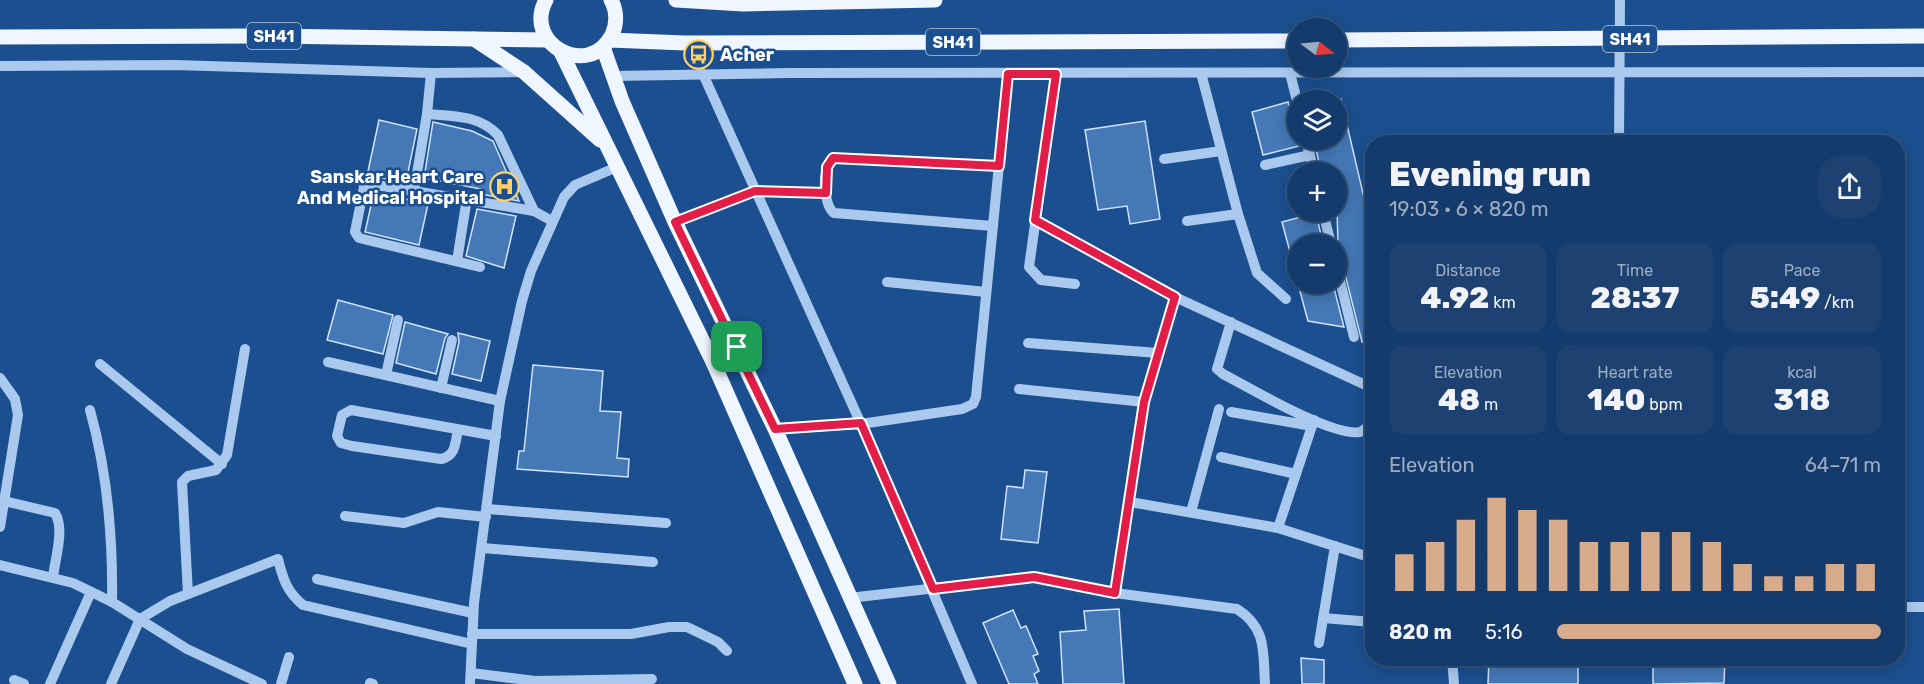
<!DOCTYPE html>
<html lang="en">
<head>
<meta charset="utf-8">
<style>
  body { margin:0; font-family:Rubik,sans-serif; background:#1d4271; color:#f1f3f6; height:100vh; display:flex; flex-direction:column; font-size:22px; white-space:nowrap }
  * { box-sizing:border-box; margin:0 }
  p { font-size:20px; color:#9dadc1 }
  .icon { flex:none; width:33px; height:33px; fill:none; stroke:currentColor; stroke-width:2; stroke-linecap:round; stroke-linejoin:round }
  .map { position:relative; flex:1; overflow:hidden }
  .details { position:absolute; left:1365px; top:135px; width:540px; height:531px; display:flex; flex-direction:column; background:#143b6b; border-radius:24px; box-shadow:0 3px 15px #0003,0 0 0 2px #33557e }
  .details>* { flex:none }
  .needle { width:39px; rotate:106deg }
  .fabs { position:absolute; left:1287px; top:18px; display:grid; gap:12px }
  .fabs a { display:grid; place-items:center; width:60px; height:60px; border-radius:50%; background:#143b6b; box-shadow:0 3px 15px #0003,0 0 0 2px #33557e; font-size:30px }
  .pin { position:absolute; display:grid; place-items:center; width:51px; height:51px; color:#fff; margin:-26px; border-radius:12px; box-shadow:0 3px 9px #0006 }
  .round { display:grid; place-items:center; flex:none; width:63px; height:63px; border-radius:24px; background:#1d4271 }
  .head { display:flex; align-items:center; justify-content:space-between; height:102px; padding:0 24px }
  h1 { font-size:33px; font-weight:800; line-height:45px }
  .stats { display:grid; grid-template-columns:repeat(3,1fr); gap:9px; height:102px; padding:6px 24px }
  .stats div { display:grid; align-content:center; border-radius:15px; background:#1d4271; text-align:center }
  .stats b { font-size:30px; font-weight:800 }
  .stats small { font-size:16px; font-weight:400 }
  .stats p { font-size:16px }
  .chart { height:168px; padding:12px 24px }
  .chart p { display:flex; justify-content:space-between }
  .chart svg { width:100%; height:108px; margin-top:6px; stroke:#d6ab8b; stroke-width:6 }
  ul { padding:0 24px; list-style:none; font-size:20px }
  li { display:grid; grid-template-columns:96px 72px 1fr; align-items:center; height:45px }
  li i { height:15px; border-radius:8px; background:#d6ab8b }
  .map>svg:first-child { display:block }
  .building { fill:#4478b7; stroke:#cfe3fa; stroke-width:1.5 }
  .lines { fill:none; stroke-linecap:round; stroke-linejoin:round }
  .minor { stroke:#a9c9ee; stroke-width:10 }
  .major { stroke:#f0f6ff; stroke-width:15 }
  .route-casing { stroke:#fff; stroke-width:12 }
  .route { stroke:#e11d48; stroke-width:8 }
  .labels { text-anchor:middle; stroke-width:5; stroke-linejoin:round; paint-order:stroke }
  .shield { fill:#1b4f8f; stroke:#bbcadd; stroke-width:1.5 }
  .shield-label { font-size:16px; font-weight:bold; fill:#fff }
  .poi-label { font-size:18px; font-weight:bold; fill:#fff; stroke:#1b4f8f; text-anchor:start }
</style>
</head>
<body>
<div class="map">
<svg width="1924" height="684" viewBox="0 0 1924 684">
  <rect width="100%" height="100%" fill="#1b4f8f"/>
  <g class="building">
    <polygon points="1336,99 1341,99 1372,232 1372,345 1362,342 1338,246 1336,172 1321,172 1314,140 1336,140"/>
    <polygon points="1288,102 1299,146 1263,155 1252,112"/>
    <polygon points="379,120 417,129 406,182 367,176"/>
    <polygon points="1145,121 1160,219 1130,224 1127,206 1098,210 1085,130"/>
    <polygon points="433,122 472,131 493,141 519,201 480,194 481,189 424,178"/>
    <polygon points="374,192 428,204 419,245 365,232"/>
    <polygon points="477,209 516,216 504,268 466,256"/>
    <polygon points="1316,213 1323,244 1298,244 1298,267 1294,267 1282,222"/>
    <polygon points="1298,284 1333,284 1344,327 1308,321"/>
    <polygon points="338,300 393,315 383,354 327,340"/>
    <polygon points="405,322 448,334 445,338 436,374 396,363"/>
    <polygon points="458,333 490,341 481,381 452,374 459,342"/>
    <polygon points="533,365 603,371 600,411 621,412 617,458 629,459 628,477 517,469 519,451 524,451"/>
    <polygon points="1025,470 1047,472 1038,543 1001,539 1007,486 1023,488"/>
    <polygon points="1119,609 1124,684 1063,684 1060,632 1086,630 1084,611"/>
    <polygon points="1013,610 1021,628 1026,626 1038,654 1033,656 1039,671 1034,674 1038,684 1009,684 983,623"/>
    <polygon points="1301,658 1324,660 1324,684 1302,684"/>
    <polygon points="1489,658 1578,658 1578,684 1488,684"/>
    <polygon points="1653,658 1725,658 1724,683 1653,684"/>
  </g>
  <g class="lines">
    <g class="minor">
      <polyline points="0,66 175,65 431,73 523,72"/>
      <path d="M431,73L427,114C453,116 479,115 498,135L534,211L552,221"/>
      <polyline points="1201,73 1238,214 1257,273 1286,299"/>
      <polyline points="1290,73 1298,105"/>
      <polyline points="703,74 861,424 972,684"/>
      <polyline points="1056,74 1029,267 1041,280 1075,284"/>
      <polyline points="613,76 788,73 1924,72"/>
      <polyline points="427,114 414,191 534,211"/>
      <polyline points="1306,140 1314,172"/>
      <polyline points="1619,142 1620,0"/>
      <polyline points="1164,159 1221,151"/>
      <polyline points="1265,165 1310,155"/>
      <polyline points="414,191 369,184 364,187 355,232 359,238 480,267"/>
      <polyline points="1323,212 1331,244"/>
      <polyline points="1035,220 1175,297 1372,388"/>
      <polyline points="1187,221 1238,214"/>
      <polyline points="675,222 755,191 826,193"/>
      <path d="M993,226L834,213C823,205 821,167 833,158H841L999,166"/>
      <polyline points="457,261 467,198"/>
      <polyline points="1336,265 1354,337"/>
      <polyline points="887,282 986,292"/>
      <path d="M1231,322L1217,369L1223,374C1250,388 1332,437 1360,432C1366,430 1369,425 1372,420"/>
      <polyline points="1028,343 1158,353"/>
      <polyline points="328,362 500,401"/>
      <polyline points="100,364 222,464"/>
      <polyline points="386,375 398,320"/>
      <polyline points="0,378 15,399 18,415 0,527"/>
      <polyline points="441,388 452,340"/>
      <polyline points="1019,389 1144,402"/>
      <path d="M90,410C107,471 113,539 112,602"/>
      <polyline points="1231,412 1312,426"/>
      <polyline points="775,429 861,424 962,409 973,404 976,397 1008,74"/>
      <path d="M458,430C455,443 456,456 441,459L352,446L341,443L337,436L342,415L351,410L496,436"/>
      <polyline points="1221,457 1296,474"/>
      <path d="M0,500L55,513C65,529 55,559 53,577"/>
      <polyline points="1130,502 1278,528 1372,558"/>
      <polyline points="487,509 666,523"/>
      <polyline points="1191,512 1219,409"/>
      <polyline points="345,516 404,523 438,512 486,517"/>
      <polyline points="1278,528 1314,420"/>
      <polyline points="482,548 653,562"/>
      <polyline points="0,565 73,583 112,602 187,649 262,684"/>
      <polyline points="317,579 473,613"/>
      <polyline points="1115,593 1144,402 1175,297"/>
      <polyline points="188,594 182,482 188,476 216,470 227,455 245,349"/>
      <path d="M849,598L1034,577L1115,593L1237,609C1267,628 1263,652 1265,684"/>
      <polyline points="1898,607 1924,607"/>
      <polyline points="1323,618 1372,622"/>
      <polyline points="472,634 631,634 669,627 687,627 718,642 727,651"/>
      <polyline points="1319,643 1335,546"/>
      <polyline points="1452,658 1454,684"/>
      <polyline points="471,673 535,681 652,679"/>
      <polyline points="14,680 24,684"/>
      <polyline points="370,683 373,684"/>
      <polyline points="50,684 91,592"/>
      <path d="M111,684L140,619L170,601L278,559C283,579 287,592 303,605L472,644"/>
      <polyline points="281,684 289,657"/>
      <polyline points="470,684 474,603 500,401 522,301 531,271 564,197 575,185 617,167"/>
    </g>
    <g class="major">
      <path d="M546,0C522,44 589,80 612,35C617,24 617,11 611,0"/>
      <polyline points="676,0 743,4 935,0"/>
      <polyline points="0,37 269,36 547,40"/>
      <polyline points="474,39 524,72 600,140"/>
      <polyline points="609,40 685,43 1298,41"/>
      <polyline points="1336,40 1924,36"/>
      <polyline points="603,47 622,101 675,222 775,429 889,684"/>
      <polyline points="561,52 713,362 855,684"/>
      <polyline points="713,362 737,347"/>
    </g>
  </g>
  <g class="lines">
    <defs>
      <polygon id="route" points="1008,74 1056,74 1035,220 1175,297 1144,402 1115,593 1034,577 933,589 861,423 775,429 675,222 755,191 826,193 827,167 833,158 999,166"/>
    </defs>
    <use href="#route" class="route-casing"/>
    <use href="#route" class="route"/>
  </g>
  <defs>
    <symbol id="bus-ring" viewBox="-11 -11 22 22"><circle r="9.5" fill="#1b4f8f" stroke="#ffd166" stroke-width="1.5"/><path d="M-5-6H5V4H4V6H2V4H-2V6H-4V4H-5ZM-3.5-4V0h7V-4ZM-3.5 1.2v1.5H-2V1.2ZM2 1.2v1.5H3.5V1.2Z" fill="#ffd166"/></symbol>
    <symbol id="hospital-ring" viewBox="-11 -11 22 22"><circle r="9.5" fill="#1b4f8f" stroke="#ffd166" stroke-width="1.5"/><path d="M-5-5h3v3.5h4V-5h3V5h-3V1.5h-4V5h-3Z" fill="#ffd166"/></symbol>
  </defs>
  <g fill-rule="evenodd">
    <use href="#bus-ring" x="682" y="38" width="33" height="33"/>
    <use href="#hospital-ring" x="488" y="170" width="33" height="33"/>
  </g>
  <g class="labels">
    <g class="shield">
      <rect x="247" y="23" width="54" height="26" rx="4.5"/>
      <rect x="1603" y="26" width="54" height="26" rx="4.5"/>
      <rect x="926" y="29" width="54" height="26" rx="4.5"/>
    </g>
    <g class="shield-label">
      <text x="274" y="42">SH41</text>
      <text x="1630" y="45">SH41</text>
      <text x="953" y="48">SH41</text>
    </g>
    <g class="poi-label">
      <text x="720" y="61">Acher</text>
      <text x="484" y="183" text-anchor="end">Sanskar Heart Care<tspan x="484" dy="21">And Medical Hospital</tspan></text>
    </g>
  </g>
</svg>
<div class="fabs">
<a><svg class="needle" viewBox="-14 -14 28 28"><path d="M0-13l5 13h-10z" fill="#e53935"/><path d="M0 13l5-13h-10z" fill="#9dadc1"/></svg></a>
<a><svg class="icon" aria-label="layers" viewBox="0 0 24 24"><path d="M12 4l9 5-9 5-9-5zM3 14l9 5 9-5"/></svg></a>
<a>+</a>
<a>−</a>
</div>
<div class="pin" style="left:737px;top:347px;background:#1e9e55"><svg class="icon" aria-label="arrive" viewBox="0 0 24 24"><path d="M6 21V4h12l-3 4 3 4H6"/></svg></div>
<section class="details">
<div class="head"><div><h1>Evening run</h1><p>19:03 · 6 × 820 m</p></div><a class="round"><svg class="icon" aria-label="share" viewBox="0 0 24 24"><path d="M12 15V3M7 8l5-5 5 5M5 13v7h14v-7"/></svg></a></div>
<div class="stats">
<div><p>Distance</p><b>4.92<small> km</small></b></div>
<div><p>Time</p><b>28:37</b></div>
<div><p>Pace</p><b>5:49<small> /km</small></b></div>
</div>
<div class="stats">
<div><p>Elevation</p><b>48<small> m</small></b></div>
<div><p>Heart rate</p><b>140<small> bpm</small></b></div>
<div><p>kcal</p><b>318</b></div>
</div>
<div class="chart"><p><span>Elevation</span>64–71 m</p>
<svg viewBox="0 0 160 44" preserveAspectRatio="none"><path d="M5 44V29M15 44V24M25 44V15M35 44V6M45 44V11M55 44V15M65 44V24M75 44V24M85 44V20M95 44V20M105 44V24M115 44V33M125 44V38M135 44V38M145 44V33M155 44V33"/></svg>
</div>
<ul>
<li><b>820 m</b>5:16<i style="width:100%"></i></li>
</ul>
</section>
</div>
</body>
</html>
